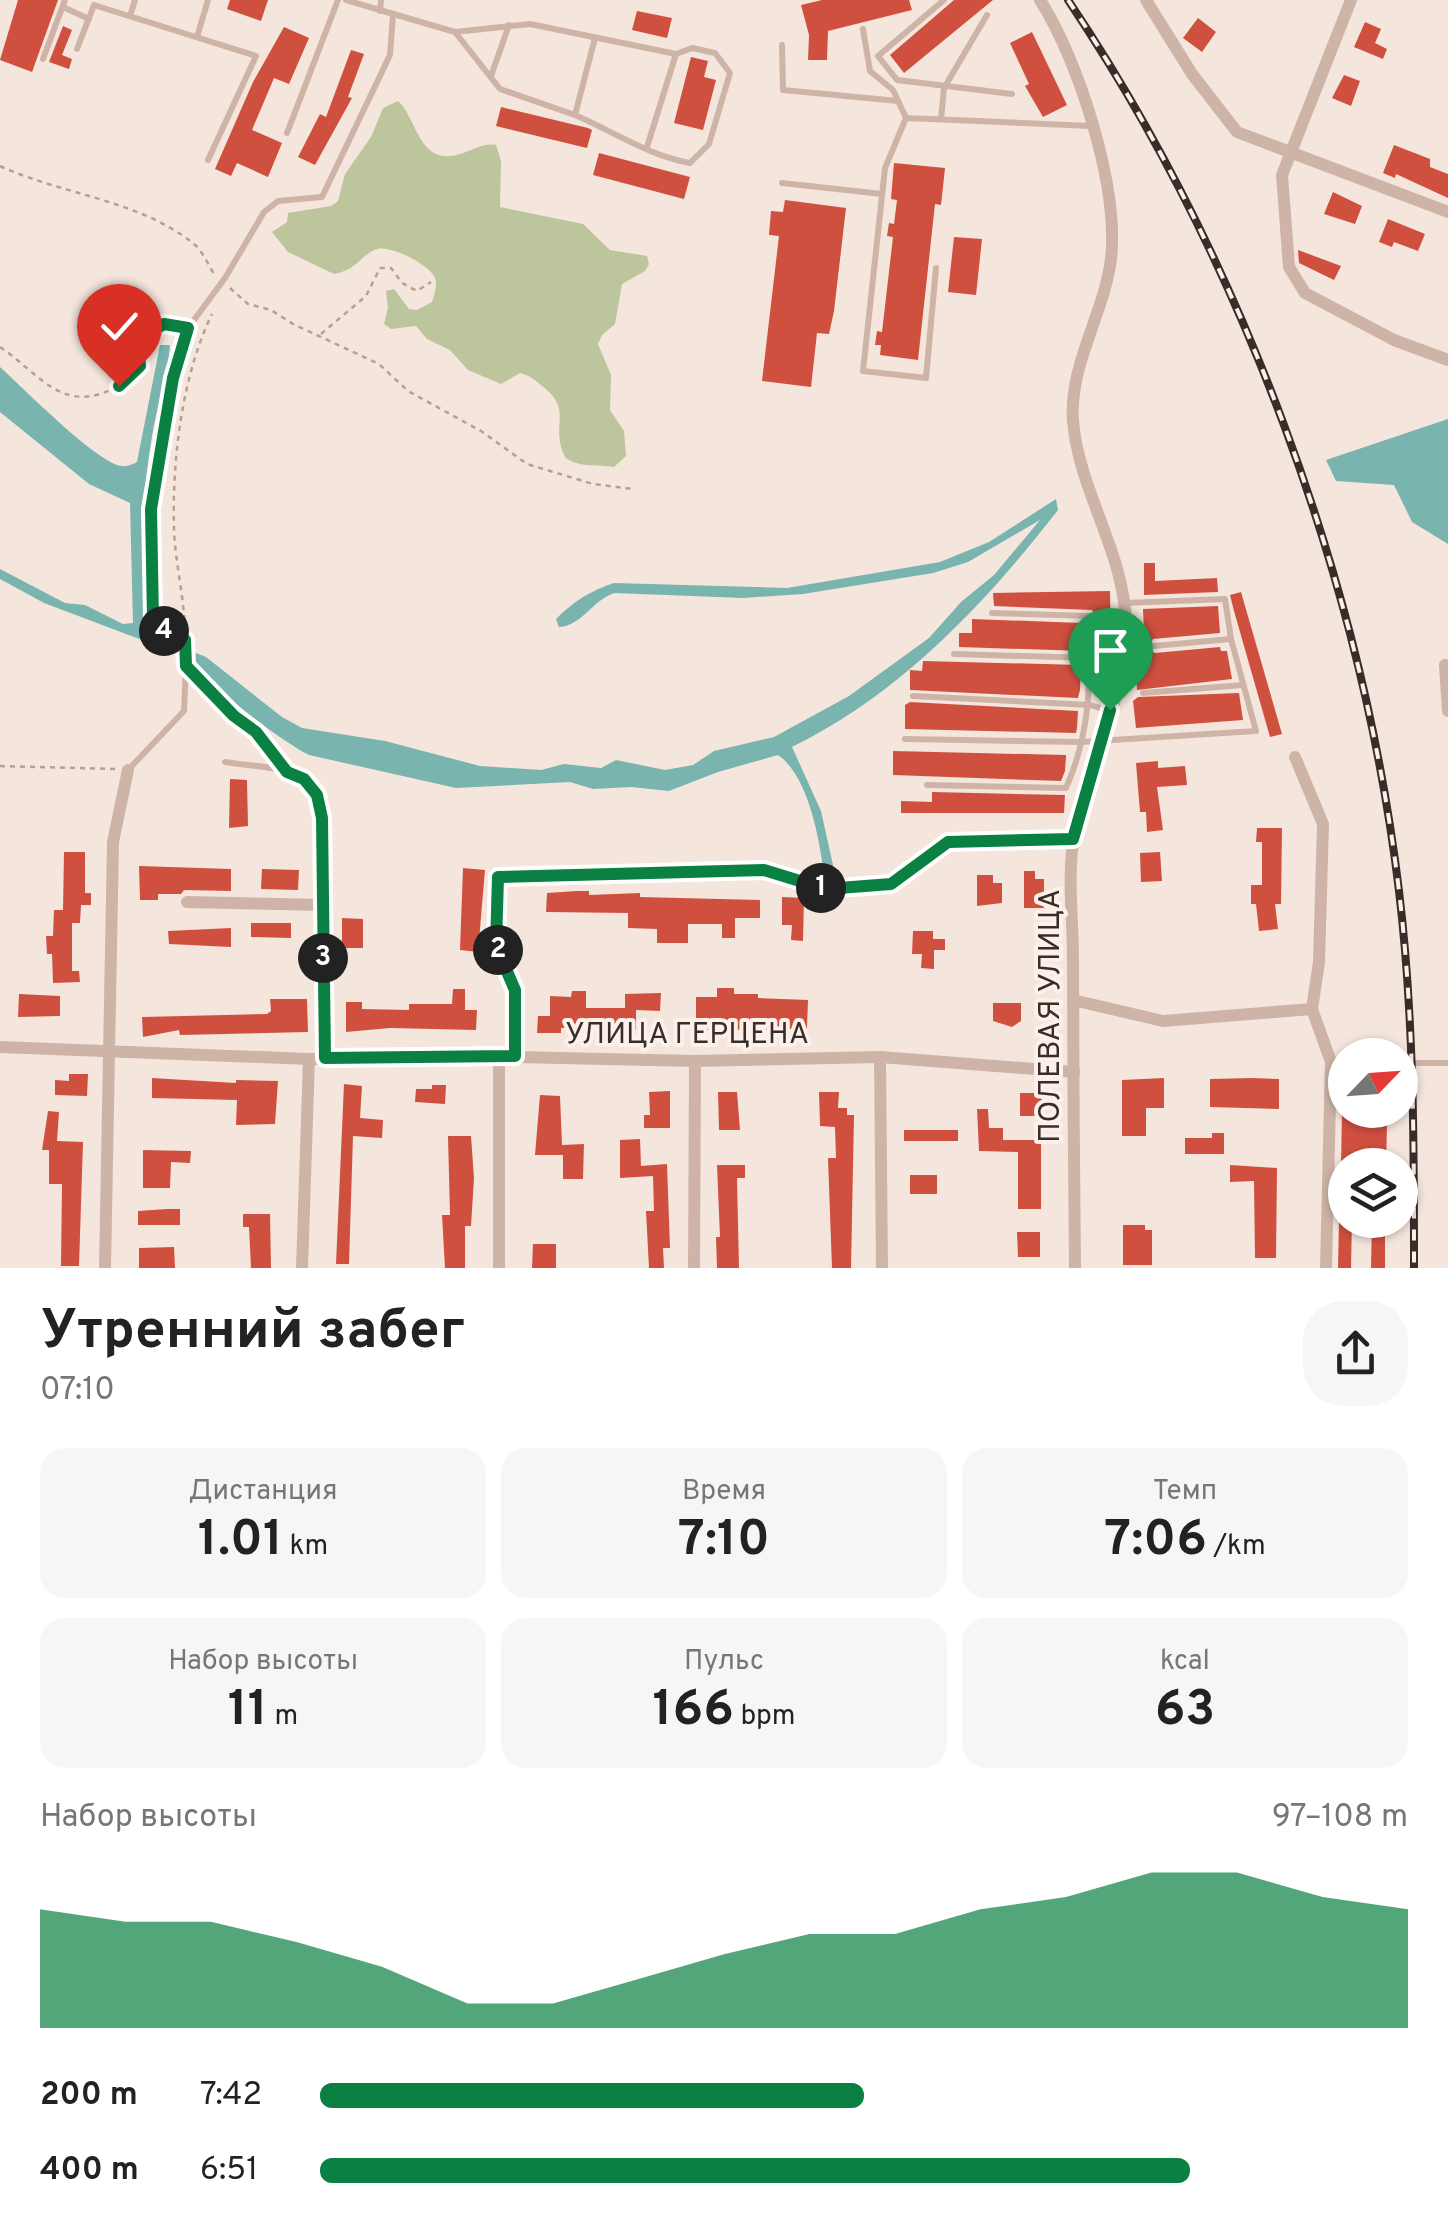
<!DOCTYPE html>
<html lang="ru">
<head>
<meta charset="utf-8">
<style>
  body { margin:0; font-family:Overpass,sans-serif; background:#f6f6f6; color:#222; height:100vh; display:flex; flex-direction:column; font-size:38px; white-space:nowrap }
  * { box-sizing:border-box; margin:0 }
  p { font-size:32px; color:#767676 }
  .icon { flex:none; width:55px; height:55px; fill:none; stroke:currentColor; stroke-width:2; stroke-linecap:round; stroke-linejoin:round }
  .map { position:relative; height:1268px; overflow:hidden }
  .side { display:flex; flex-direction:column; background:#fff; flex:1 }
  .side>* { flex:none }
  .needle { width:65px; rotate:65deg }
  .fabs { position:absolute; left:1328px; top:1038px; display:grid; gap:20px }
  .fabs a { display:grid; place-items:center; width:90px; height:90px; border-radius:50%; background:#fff; box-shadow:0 2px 8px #0004; font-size:50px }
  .pin { position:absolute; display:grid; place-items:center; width:85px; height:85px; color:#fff; margin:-102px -42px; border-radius:50% 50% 50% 0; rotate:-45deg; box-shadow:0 0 10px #0007 }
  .pin .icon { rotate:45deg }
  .km { position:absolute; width:50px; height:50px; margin:-25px; border-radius:50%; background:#222; color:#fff; font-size:28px; line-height:50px; text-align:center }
  .round { display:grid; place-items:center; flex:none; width:105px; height:105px; border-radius:40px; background:#f6f6f6 }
  .summary { display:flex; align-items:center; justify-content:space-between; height:170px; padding:0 40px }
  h1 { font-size:55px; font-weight:700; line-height:75px }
  .figures { display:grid; grid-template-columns:repeat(3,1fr); gap:15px; height:170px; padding:10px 40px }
  .figures div { display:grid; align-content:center; border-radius:25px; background:#f6f6f6; text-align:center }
  .figures b { font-size:50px; font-weight:700 }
  .figures small { font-size:28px; font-weight:400 }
  .figures p { font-size:28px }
  .chart { height:280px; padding:20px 40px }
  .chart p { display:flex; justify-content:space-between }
  .chart svg { width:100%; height:180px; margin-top:10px; fill:#0b8043; opacity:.7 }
  ul { padding:0 40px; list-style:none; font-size:32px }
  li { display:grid; grid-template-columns:160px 120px 1fr; align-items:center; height:75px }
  li i { height:25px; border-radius:12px; background:#0b8043 }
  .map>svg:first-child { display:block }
  .green { fill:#bcc59b }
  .water { fill:#79b4af }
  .building { fill:#d05040 }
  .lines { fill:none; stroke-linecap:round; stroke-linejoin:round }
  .path { stroke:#ba9e91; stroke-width:2.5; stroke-dasharray:5 5; stroke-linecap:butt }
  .lane { stroke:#ceb4a7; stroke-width:6 }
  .street { stroke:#ceb4a7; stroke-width:12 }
  .rail-casing { stroke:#3a2c28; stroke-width:8 }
  .rail { stroke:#fbf1ea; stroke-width:4; stroke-dasharray:11; stroke-linecap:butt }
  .route-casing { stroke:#fff; stroke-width:20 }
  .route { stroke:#0b8043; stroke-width:12 }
  .labels { text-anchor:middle; stroke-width:8; stroke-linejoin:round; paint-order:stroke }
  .street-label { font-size:30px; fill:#3a2c28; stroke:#fbf1ea }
</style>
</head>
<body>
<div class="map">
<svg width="1448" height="1268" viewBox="0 0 1448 1268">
  <rect width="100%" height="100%" fill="#f4e6dd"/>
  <path class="green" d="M398,101C416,117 418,159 450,156C468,155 478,142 496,145L501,161L500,207L583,224L610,250L647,256L649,264L645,271L622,284L615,324L602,335L598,344L611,375L610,410L624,431L626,456L614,467C598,464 577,468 565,457C549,424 575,411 541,385C534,379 530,376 520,373L501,384L468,370L450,350L427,339L416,326L391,329L384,324L388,308L386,291L394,289L409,309L417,310L432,302C434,295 438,286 435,278C431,266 388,242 374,250C357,259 358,269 334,274L288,252L272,232L287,222L288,213L331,206L338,201L345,174L371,137L383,108Z"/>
  <g class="water">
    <path d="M160,345H170C168,376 157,406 152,436C141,501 141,566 147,631L180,647L179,654L44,603L0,579V569L65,603L85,605L123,624L133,623L130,503L89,484L0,412V367C21,386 99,465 122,466C127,467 133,464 137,462Z"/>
    <polygon points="1448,419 1448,544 1412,522 1394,485 1336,481 1326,460"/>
    <path d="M1056,499L1058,510C985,604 900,694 792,747L821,811L835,874L830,881L825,880C820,844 810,777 778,755L718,772L669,791L631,787L593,789L570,782L456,788L309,755C279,740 211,687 192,660L196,653L206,657L282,717L302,728L385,741L480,766L541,770L564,764L601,768L616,760L665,770L693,765L714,751L774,737L849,696L929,638L961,602L994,575L1040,520L968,562L933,573L803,594L743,598L615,593C593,599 582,626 559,627L556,619C574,601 590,591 614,583L787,588L940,562L989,542Z"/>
  </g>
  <g class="building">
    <polygon points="18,0 58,0 32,72 0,60"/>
    <polygon points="230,0 268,0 261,21 227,9"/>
    <polygon points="822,0 909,0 912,10 828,31 827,60 808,60 809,35 801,5"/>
    <polygon points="954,0 993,0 904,73 890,55"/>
    <polygon points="637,11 672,18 667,38 632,30"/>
    <polygon points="1198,18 1216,32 1202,52 1183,38"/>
    <polygon points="1365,22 1381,29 1375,43 1387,49 1383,59 1354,47"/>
    <polygon points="63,26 72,30 62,55 72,59 69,69 49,62"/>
    <polygon points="284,27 309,38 289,84 274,78 252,130 282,143 268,177 237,163 231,176 215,169 253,82"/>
    <polygon points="1032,32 1067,105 1043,117 1025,86 1029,84 1010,43"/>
    <polygon points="351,50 364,54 348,97 352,98 315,165 298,157 320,114 326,117"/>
    <polygon points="691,57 708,61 704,77 716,80 703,130 674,123"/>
    <polygon points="1344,75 1360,81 1351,106 1332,98"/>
    <polygon points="501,107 588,128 592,130 587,148 496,126"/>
    <polygon points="1394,145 1430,159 1430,167 1448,174 1448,198 1396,174 1395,178 1383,173"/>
    <polygon points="599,153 690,177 684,199 593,175"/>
    <polygon points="894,163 945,168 941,205 935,204 918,360 880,355 881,345 875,345 877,331 882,332 893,237 887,236 889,223 894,224 897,200 891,199"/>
    <polygon points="1333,192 1362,206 1355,224 1324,214"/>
    <polygon points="785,200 846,208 834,311 829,334 817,333 811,387 762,381 779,236 769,235 771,211 783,212"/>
    <polygon points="1388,219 1425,234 1418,251 1394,242 1392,247 1379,242"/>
    <polygon points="954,237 982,239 976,295 948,292"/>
    <polygon points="1298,250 1341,266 1334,280 1299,263"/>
    <polygon points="1144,563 1155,563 1155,581 1217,578 1218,592 1144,595"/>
    <polygon points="1110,591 1111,642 1106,642 1106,651 1096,651 1096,616 1092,610 994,606 993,593"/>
    <polygon points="1241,592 1282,734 1270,737 1234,611 1230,595"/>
    <polygon points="1218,606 1220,633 1153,639 1147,648 1155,653 1220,647 1221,651 1227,651 1232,679 1137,690 1135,658 1145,657 1143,609"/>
    <polygon points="972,619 1082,623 1083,651 959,647 959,633 972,633"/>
    <polygon points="923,661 1081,665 1080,690 1078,698 910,690 910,670 922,671"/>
    <polygon points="1239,693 1243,720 1136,728 1133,701 1138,697"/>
    <polygon points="910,702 1078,711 1077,728 1076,733 905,729 905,705"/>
    <polygon points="893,751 1066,755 1065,771 1061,781 893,775"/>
    <polygon points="1158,761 1158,768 1185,766 1187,785 1157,787 1163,830 1147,832 1146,812 1140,812 1136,763"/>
    <polygon points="230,779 247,780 248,826 229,828"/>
    <polygon points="932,792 1065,795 1064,813 901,813 901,801 932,802"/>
    <polygon points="1257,828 1282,828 1281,904 1275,904 1278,929 1259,931 1256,904 1251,904 1251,885 1262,885 1262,842 1256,842"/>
    <polygon points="64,852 85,852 85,893 91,893 91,905 81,905 80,923 72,923 72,971 79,971 80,982 53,983 52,954 47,954 46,936 53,936 54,910 63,910"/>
    <polygon points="1160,852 1162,881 1141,882 1140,853"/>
    <polygon points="139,866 231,869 231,891 184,890 181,894 158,894 158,900 140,900"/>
    <polygon points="463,868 485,870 478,952 460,950"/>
    <polygon points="262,869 299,870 298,890 261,889"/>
    <polygon points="1024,871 1035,871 1035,879 1044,879 1044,908 1024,908"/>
    <polygon points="977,875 993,875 993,883 1002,883 1002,903 977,906"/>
    <polygon points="577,891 589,891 589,895 640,893 640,897 760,900 760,918 735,918 735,938 722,938 722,924 688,924 688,943 657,943 657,929 628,928 628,913 546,912 547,893"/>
    <polygon points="782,897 804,898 803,941 791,940 792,925 782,925"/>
    <polygon points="342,918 363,919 363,948 342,948"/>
    <polygon points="251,923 291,923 291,938 251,937"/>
    <polygon points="231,928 231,947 169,944 168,931"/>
    <polygon points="913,931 933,931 933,939 945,939 945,950 934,950 934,969 921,968 922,954 912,954"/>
    <polygon points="717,988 734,988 734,994 758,994 758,998 808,1000 807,1029 696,1030 696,997 717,997"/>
    <polygon points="453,989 465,989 465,1010 477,1010 476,1030 390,1028 346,1032 346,1002 362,1002 362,1009 409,1010 409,1004 452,1004"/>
    <polygon points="572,991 586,991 586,1008 625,1008 625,994 661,993 660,1011 636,1010 636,1030 586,1027 561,1028 561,1033 537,1033 538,1016 550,1016 550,996 571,997"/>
    <polygon points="19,994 60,996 60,1016 18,1017"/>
    <polygon points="270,999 307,999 308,1032 180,1035 179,1030 143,1037 142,1017 267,1014 271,1011"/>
    <polygon points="993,1003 1021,1003 1021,1021 1012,1027 993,1021"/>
    <polygon points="69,1074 88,1074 87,1096 55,1095 55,1080 69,1081"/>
    <polygon points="152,1078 236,1083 236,1080 278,1081 275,1124 236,1125 237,1100 152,1098"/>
    <polygon points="1164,1078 1164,1108 1146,1108 1146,1136 1122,1136 1122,1080"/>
    <polygon points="1253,1078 1279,1079 1279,1109 1210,1107 1210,1079"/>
    <polygon points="344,1084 362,1086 360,1118 383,1120 382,1138 353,1136 349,1264 336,1264"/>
    <polygon points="432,1085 446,1085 445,1104 415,1102 416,1089 432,1089"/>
    <polygon points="670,1091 670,1128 644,1128 644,1115 650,1115 649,1092"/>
    <polygon points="718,1092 737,1092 740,1130 719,1130"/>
    <polygon points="819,1092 839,1092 838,1108 847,1108 847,1115 854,1115 851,1268 832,1268 828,1158 836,1158 835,1127 820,1126"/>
    <rect x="1020" y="1093" width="22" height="23"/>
    <polygon points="540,1095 560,1096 562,1145 584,1144 583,1179 563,1179 563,1155 535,1155"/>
    <polygon points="977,1109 988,1109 989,1128 1003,1128 1003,1140 1041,1140 1041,1209 1018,1209 1018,1152 979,1151"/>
    <polygon points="1342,1110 1355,1110 1355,1124 1387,1124 1386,1165 1373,1165 1373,1155 1354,1154 1354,1165 1341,1165"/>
    <polygon points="48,1111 59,1112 57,1141 83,1142 79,1266 61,1266 62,1184 49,1184 49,1150 42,1150"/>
    <rect x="904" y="1130" width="54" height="11"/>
    <polygon points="1212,1133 1224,1133 1224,1154 1185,1154 1185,1138 1212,1138"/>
    <polygon points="448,1136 471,1136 474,1178 471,1226 465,1226 465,1268 445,1268 442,1215 450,1215"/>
    <polygon points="640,1139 641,1166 667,1164 670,1248 663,1248 664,1268 649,1268 646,1211 654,1211 653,1176 620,1178 620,1140"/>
    <polygon points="143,1150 191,1151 190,1163 171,1162 170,1188 143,1188"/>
    <polygon points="717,1165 745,1165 745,1178 737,1178 739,1268 717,1268 716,1237 720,1237"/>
    <polygon points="1230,1165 1277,1168 1276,1258 1255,1258 1254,1181 1230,1182"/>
    <rect x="910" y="1175" width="27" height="19"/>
    <polygon points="167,1209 180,1209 180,1225 138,1225 138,1211"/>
    <polygon points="243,1214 270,1214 271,1268 251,1268 249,1227 243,1227"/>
    <polygon points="1339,1220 1352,1220 1351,1268 1338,1268"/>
    <polygon points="1372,1220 1385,1220 1385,1268 1371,1268"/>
    <polygon points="1123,1225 1145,1225 1145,1230 1152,1230 1152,1265 1123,1265"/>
    <polygon points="1017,1232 1040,1232 1040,1257 1018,1257"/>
    <polygon points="533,1244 556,1244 556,1268 532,1268"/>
    <polygon points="174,1247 175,1268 139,1268 139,1248"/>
  </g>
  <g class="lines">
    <g class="path">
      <path d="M0,166C63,195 140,200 194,244C203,251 209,267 216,277"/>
      <polyline points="230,288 248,304 271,310 293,324 379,364 408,391 481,431 527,464 593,484 633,489"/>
      <polyline points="321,334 366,296 380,268 391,268 402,283 417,291 431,282"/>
      <path d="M0,347C40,374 63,416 116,387C125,382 131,372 139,366C136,341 152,322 178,325"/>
      <path d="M185,630C184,596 175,562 174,528C172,459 182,376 212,314"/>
      <polyline points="0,766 116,769"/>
    </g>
    <g class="lane">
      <polyline points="346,0 455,32 530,24 676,54 647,147"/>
      <polyline points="944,0 878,56 897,80 1012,94"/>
      <polyline points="63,7 89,19"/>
      <polyline points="380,11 381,0"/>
      <polyline points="130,16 135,0"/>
      <polyline points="863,29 870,71 893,90 906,118"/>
      <polyline points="455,32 500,89 575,115"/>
      <polyline points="197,37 208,0"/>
      <path d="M595,38L575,115C612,131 650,156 690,163L709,144L730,73L715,53L692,48L676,54"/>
      <polyline points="782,45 783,90 898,101"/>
      <polyline points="77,49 94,5 256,56 208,160"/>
      <polyline points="43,59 65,0"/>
      <polyline points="491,76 509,25"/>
      <polyline points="941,119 944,88 987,15"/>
      <polyline points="287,133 338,0"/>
      <polyline points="782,183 882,194"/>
      <polyline points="936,268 926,378 863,371 885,168 906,118 1091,126"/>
      <polyline points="1154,646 1231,639"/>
      <polyline points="954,654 1090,658"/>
      <path d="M187,667C217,706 261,729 287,771"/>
      <polyline points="1143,693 1243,685"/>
      <polyline points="913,696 1090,705 1110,711"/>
      <polyline points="905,739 1081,742 1256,731 1231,639 1225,599 1125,603"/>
      <path d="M225,762C271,769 310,764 322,816"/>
      <polyline points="128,770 184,711 187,644 162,630 153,620 151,509 183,335 225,278 264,212 278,201 322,197 390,55 393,15"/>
      <path d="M927,785L1066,788C1092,729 1090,678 1089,616L992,613"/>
      <polyline points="1400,1063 1448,1063"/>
    </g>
    <g class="street">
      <path d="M1040,0C1079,61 1119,187 1111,259C1104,314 1069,365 1073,421C1079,492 1125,553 1126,625C1127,697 1086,767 1074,837C1067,875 1073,919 1073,958C1073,1061 1074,1165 1075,1268"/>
      <polyline points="1146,0 1192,74 1237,132 1448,212"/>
      <polyline points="1351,0 1282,175 1289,267 1305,293 1394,340 1448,360"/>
      <polyline points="1445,665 1448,711"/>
      <polyline points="1295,757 1323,824 1319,962 1312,1009 1331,1062 1326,1268"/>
      <polyline points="323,818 325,1058"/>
      <polyline points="187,902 323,905"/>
      <polyline points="1073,1000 1163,1021 1312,1009"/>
      <polyline points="0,1047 309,1059 515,1057 695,1061 880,1057 1074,1072"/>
      <polyline points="515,1057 515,989 496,946 498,877 763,870 826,889 891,884 948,842 1073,839"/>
      <polyline points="880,1057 882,1268"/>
      <polyline points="105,1268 113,842 128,770"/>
      <polyline points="302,1268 309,1059"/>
      <polyline points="499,1268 499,1057"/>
      <polyline points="694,1268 695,1061"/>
    </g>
    <defs>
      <path id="rail" d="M1068,0C1241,258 1362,582 1399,891C1414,1016 1414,1142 1414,1268"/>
    </defs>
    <use href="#rail" class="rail-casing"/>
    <use href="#rail" class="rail"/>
  </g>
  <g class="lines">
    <defs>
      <path id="route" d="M119,386L140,366C137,344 145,334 164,324L188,328L173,378L151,509L153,620L162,630L185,640L186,666L234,716L256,732L287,772L304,779L317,795L322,818L325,1058L515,1056V990L496,946L498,877L764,870L826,889L891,884L948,842L1073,839L1110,710"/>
    </defs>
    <use href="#route" class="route-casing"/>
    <use href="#route" class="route"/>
  </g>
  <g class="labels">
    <g class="street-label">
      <text transform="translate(1049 1016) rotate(-90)" y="10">ПОЛЕВАЯ УЛИЦА</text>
      <text x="687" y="1043">УЛИЦА ГЕРЦЕНА</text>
    </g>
  </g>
</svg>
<div class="fabs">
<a><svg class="needle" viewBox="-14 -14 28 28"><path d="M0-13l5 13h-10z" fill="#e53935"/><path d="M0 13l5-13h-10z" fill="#767676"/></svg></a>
<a><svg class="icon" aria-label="layers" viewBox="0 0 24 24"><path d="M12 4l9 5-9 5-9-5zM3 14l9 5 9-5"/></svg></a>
</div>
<div class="pin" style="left:1110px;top:710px;background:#1e9e55"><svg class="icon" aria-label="arrive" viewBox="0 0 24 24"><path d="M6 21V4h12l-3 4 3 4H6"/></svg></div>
<div class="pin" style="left:119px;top:386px;background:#d93025"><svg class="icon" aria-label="check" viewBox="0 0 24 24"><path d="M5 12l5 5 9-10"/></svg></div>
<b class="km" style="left:821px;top:888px">1</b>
<b class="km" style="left:498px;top:950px">2</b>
<b class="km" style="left:323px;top:958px">3</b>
<b class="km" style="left:164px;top:631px">4</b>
</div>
<section class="side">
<div class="summary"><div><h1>Утренний забег</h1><p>07:10</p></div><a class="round"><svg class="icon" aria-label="share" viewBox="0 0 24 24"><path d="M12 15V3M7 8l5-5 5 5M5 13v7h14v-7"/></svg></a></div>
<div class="figures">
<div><p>Дистанция</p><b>1.01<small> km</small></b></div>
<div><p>Время</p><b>7:10</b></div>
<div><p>Темп</p><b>7:06<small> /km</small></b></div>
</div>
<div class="figures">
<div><p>Набор высоты</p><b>11<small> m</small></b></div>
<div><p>Пульс</p><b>166<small> bpm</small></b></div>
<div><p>kcal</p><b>63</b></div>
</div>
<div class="chart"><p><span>Набор высоты</span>97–108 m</p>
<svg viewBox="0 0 160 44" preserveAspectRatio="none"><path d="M0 44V15L10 18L20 18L30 23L40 29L50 38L60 38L70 32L80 26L90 21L100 21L110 15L120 12L130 6L140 6L150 12L160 15V44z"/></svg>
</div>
<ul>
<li><b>200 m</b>7:42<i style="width:50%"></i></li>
<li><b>400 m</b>6:51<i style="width:80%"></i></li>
</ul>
</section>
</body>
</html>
